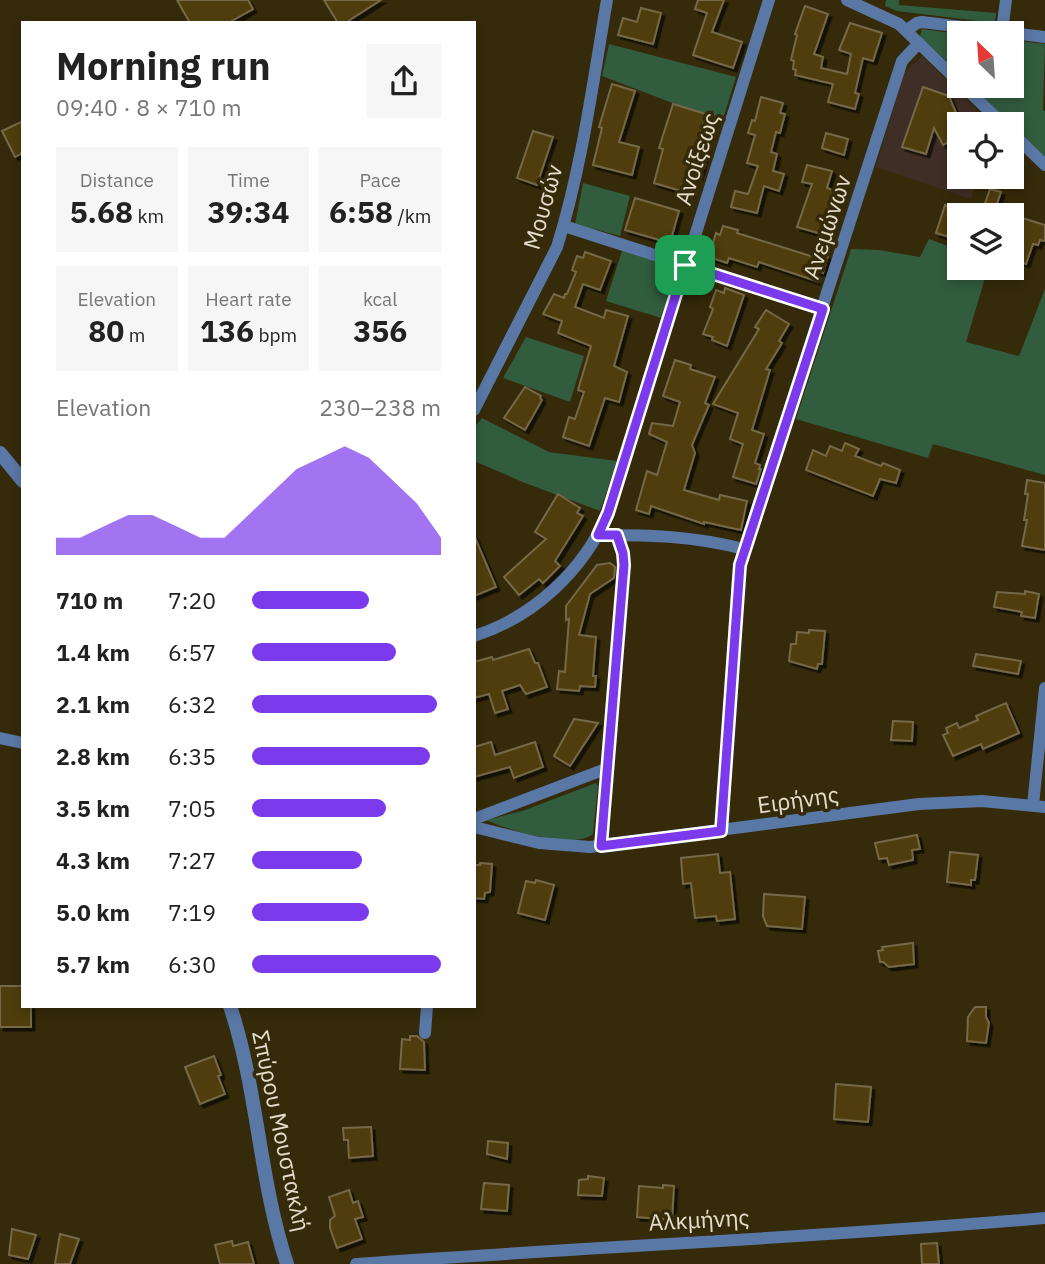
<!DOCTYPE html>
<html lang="en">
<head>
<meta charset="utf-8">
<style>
  body { margin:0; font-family:"IBM Plex Sans",sans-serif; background:#f6f6f6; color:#222; height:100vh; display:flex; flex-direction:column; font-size:26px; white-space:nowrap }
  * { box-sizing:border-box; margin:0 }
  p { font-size:23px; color:#767676 }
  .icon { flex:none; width:38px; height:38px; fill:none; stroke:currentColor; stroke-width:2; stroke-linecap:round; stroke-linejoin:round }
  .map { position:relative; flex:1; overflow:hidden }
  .details { position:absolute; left:21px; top:21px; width:455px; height:987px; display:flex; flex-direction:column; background:#fff; border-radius:0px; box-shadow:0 4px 10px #0003 }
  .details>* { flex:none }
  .needle { width:46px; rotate:335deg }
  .controls { position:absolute; left:947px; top:21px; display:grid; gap:14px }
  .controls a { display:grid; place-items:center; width:77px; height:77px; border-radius:0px; background:#fff; box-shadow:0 4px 10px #0003; font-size:35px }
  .pin { position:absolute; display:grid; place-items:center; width:60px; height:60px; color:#fff; margin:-30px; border-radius:14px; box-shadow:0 4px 10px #0006 }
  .round { display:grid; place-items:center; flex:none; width:74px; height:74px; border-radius:0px; background:#f6f6f6 }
  .overview { display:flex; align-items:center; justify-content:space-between; height:119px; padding:0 35px }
  h1 { font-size:38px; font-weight:800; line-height:52px }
  .stats { display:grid; grid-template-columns:repeat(3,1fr); gap:10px; height:119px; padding:7px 35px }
  .stats div { display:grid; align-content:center; border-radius:0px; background:#f6f6f6; text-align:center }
  .stats b { font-size:30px; font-weight:800 }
  .stats small { font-size:19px; font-weight:400 }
  .stats p { font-size:19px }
  .chart { height:196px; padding:14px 35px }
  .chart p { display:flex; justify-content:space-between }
  .chart svg { width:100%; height:126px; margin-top:7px; fill:#7c3aed; opacity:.7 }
  ul { padding:0 35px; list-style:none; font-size:23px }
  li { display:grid; grid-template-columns:112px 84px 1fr; align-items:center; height:52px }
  li i { height:18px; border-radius:9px; background:#7c3aed }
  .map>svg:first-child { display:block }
  .commercial { fill:#3f2e25 }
  .green { fill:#315c3e }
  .building { fill:#4f3d09; stroke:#756949; stroke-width:2; filter:url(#shadow) }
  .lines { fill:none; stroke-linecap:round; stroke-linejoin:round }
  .minor { stroke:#5a78a6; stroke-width:12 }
  .tertiary { stroke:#5a78a6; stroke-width:14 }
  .route-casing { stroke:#fff; stroke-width:14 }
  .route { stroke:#7c3aed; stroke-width:9 }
  .labels { text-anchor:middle; stroke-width:7; stroke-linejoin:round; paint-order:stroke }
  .street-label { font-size:23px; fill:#e4ddcb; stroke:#352a0a }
</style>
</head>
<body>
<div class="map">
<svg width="1045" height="1264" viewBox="0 0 1045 1264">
  <defs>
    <filter id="shadow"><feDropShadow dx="3.5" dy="3.5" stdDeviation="0" flood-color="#0009"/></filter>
  </defs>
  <rect width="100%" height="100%" fill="#352a0a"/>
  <polygon class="commercial" points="922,56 991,124 959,124 959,177 978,177 971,199 876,167 903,74"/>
  <g class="green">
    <polygon points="886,0 899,0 899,5 996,13 995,23 897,11 885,6"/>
    <polygon points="922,29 959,34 959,73 920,36"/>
    <polygon points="1012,40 1045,44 1043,110 1045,111 1045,157 972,86 1012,86"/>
    <polygon points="609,44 736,77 722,122 602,76"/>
    <polygon points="583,183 630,196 620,236 575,224"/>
    <polygon points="929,239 959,250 959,268 988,268 966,342 1019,356 1045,289 1045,475 933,444 928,458 796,419 851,249 879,250 920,257"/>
    <polygon points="622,251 677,268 661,318 606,301"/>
    <polygon points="526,337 584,356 570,402 503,378"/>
    <polygon points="482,418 549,452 617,461 600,511 525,483 474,461 474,428"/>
    <path d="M596,783L598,786L593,834C574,850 509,831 487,820L525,810Z"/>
  </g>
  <g class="building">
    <polygon points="177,0 248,0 253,9 228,23 190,23"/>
    <polygon points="324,0 381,0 345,23 338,23"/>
    <polygon points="698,0 724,0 712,32 742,42 733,68 693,55 707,13 695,9"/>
    <polygon points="805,6 828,14 814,54 823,57 821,68 847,74 851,54 839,50 850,23 882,33 873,61 863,58 855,93 859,94 855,109 828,102 833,84 795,75 796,70 793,69 794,61 791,60 797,35 795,34"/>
    <polygon points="641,8 661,13 653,44 618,35 623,18 637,22"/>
    <polygon points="612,84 635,91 619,142 639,147 632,175 593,165 602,128 599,127"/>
    <polygon points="923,87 949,96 959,120 959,137 943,145 934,128 926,154 902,147"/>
    <polygon points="761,97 783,103 780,113 785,114 780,133 776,132 771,152 777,154 773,171 784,174 779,191 764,186 757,213 731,207 735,191 748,194 758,166 747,163 755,135 748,133 752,120 755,121"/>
    <polygon points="673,104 706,114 699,139 707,141 708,145 699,176 693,174 688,193 654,183 663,149 659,148"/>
    <polygon points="23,121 23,153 15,157 2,131"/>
    <polygon points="533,131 553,137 537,185 517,178"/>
    <polygon points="826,133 848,139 844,155 822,148"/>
    <polygon points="807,165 832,171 827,188 838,192 825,235 797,227 812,184 802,182"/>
    <polygon points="990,189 1001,192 993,215 981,215"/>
    <polygon points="635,198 679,211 670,243 625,230"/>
    <polygon points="945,205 959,210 959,229 956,239 936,233"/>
    <polygon points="1019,217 1045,225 1045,241 1040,240 1038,245 1033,244 1026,264 1012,259 1012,238"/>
    <polygon points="723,226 738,230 737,233 817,258 818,253 828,256 823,273 818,271 816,281 759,262 757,267 729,258 727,263 709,257 716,233 720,235"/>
    <polygon points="585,252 611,261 600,290 583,284 575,307 604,318 606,310 628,316 614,366 627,372 619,402 605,398 589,446 563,437 569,417 575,419 584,392 578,390 591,346 558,333 562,321 543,314 554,294 564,298 565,294 567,294 576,272 572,270 577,256 583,258"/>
    <polygon points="725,288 744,295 727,346 712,340 713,337 703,334 713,309 710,307 716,290 724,293"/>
    <polygon points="766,310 789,324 779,341 782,343 766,369 770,370 752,430 764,434 755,463 760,465 759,469 761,469 756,484 733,477 743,444 730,439 738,413 713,404 759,329 755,327"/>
    <polygon points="675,360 691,365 690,369 715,377 705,403 709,405 692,445 695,453 684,490 719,500 720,495 747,501 741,530 704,522 704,524 651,506 649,514 636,510 647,471 657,475 667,442 649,434 652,423 673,426 680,402 663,396"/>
    <polygon points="525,387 541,396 540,398 542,400 525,430 504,418"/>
    <polygon points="845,443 859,449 855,456 881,466 883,463 900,470 896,483 880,479 873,496 806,470 813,450 826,456 830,446 842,451"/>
    <polygon points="1027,480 1045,483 1045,550 1022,546 1027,520 1024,520 1028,494 1025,494"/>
    <polygon points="558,494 580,508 577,513 583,516 555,561 560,566 543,583 539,579 519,595 504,577 546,539 535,532"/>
    <polygon points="474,535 496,587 474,596"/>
    <polygon points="610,563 615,567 614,578 590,594 579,635 596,637 593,676 596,676 595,687 580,686 579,691 557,689 559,671 565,672 569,619 566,620 566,606 597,565"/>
    <polygon points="1025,591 1039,594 1035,618 1021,616 1022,612 994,607 997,592 1025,594"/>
    <polygon points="809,630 825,631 822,664 818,664 817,669 789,661 791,644 796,644 797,632 809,633"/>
    <polygon points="529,649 535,663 538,663 547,687 526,694 520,685 502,691 508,709 495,713 489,694 474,698 474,662 492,657 493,660"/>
    <polygon points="976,654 1021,661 1018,674 973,666"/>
    <polygon points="1006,703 1019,733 983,749 981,744 953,756 943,735 948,733 946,728 957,723 959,728 978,720 976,716"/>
    <polygon points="574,719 598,723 570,766 554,756"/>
    <polygon points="893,721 913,722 912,741 891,740"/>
    <polygon points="491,742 495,755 535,742 543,767 514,778 510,767 474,777 474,747"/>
    <polygon points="917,835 920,849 912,850 913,860 889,865 887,858 879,859 875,843"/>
    <polygon points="950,852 978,855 975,880 971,880 971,885 947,882"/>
    <polygon points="718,854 720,873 730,872 735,919 717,921 716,916 695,918 691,883 683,884 681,858"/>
    <polygon points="480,863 492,864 490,892 485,893 484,899 474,898 474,865 480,865"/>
    <polygon points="536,880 554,885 545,920 518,913 526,881 535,883"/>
    <polygon points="764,894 805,897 802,929 767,926 763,916"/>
    <polygon points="913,943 914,964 889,967 883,962 880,962 878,951 883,950 882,947"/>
    <polygon points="0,986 23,986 23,1006 31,1006 31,1027 0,1027"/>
    <polygon points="975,1007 986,1007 986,1017 989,1023 986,1043 967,1041 968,1017"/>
    <polygon points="410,1036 417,1036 424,1042 425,1070 400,1069 402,1039 410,1040"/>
    <polygon points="214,1056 221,1075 218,1076 225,1094 200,1104 185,1067"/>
    <polygon points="836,1084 871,1087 868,1122 834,1119"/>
    <polygon points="371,1127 373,1156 349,1158 348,1140 344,1140 343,1128"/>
    <polygon points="488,1141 508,1143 507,1159 487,1154"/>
    <polygon points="588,1176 604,1178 602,1196 578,1195 579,1180 588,1179"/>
    <polygon points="484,1183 509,1185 507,1211 481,1209"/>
    <polygon points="663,1185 674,1186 672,1220 637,1217 639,1186 663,1188"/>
    <polygon points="349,1190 353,1203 358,1201 363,1217 355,1219 362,1239 337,1248 330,1228 330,1220 335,1216 329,1197"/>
    <polygon points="12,1229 36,1235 28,1259 9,1255"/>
    <polygon points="60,1234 79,1239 70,1264 55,1264"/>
    <polygon points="232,1241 233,1246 248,1242 254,1264 220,1264 215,1245"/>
    <polygon points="937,1243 939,1264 922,1264 921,1244"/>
  </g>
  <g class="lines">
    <g class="minor">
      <polyline points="847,0 899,24 959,82"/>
      <polyline points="907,30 917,23 922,22 1045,37"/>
      <polyline points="1002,31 1006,0"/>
      <polyline points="963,86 1003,124"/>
      <polyline points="1012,133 1045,165"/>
      <polyline points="564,226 823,309"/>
      <path d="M474,410L557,247C582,167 593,82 607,0"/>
      <path d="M599,535C651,535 693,536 744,549L738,578L721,831"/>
      <polyline points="744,549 902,61 919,43"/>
      <path d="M474,636C534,617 584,570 608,513L769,0"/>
      <polyline points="0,738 23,743"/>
      <polyline points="1033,805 1045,688"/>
      <polyline points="474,819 608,768"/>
      <polyline points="474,827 539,843 590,847 919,804 982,801 1045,807"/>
      <polyline points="601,846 624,565 623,553 617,535"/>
      <polyline points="425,1033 427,1006"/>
      <path d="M356,1264C585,1247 816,1238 1045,1218"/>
    </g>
    <g class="tertiary">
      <polyline points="0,453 23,481"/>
      <path d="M230,1006C258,1090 259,1180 287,1264"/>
    </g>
  </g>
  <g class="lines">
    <defs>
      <polygon id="route" points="685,265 823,309 740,565 721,831 601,846 624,565 623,553 617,535 598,535 608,513"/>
    </defs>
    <use href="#route" class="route-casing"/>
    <use href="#route" class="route"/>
  </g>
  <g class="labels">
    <g class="street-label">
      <text transform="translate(697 159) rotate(-72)" y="8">Ανοίξεως</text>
      <text transform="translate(543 207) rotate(-74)" y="8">Μουσών</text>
      <text transform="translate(827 227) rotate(-72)" y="8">Ανεμώνων</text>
      <text transform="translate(798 800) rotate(-8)" y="8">Ειρήνης</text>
      <text transform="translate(281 1131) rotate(78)" y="8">Σπύρου Μουστακλή</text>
      <text transform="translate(699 1220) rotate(-3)" y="8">Αλκμήνης</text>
    </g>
  </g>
</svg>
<div class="controls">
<a><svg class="needle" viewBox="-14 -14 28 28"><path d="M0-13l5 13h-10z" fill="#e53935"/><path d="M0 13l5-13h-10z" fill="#767676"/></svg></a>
<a><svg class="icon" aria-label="locate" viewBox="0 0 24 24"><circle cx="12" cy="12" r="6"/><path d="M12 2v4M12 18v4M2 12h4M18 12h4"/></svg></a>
<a><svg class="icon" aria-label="layers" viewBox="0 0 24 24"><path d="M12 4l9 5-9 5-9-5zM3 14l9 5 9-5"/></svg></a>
</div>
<div class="pin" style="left:685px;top:265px;background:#1e9e55"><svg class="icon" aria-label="arrive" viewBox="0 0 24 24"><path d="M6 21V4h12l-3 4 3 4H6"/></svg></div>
<section class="details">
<div class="overview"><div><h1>Morning run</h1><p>09:40 · 8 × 710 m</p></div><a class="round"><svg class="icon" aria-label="share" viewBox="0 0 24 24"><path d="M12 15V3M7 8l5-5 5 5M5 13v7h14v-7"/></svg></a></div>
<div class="stats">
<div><p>Distance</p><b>5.68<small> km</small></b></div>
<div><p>Time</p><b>39:34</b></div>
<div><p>Pace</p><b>6:58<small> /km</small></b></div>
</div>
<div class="stats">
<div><p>Elevation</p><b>80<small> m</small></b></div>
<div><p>Heart rate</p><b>136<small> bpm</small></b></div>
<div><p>kcal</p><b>356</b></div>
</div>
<div class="chart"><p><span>Elevation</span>230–238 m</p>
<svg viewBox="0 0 160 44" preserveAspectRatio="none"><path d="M0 44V38L10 38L20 34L30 30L40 30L50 34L60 38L70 38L80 30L90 22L100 14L110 10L120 6L130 10L140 18L150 26L160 38V44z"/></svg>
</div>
<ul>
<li><b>710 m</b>7:20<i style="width:62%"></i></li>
<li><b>1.4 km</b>6:57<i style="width:76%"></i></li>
<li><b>2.1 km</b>6:32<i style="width:98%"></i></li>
<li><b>2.8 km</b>6:35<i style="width:94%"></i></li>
<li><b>3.5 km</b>7:05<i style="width:71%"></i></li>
<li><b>4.3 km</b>7:27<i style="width:58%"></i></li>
<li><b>5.0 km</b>7:19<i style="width:62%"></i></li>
<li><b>5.7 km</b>6:30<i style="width:100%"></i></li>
</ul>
</section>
</div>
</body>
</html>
